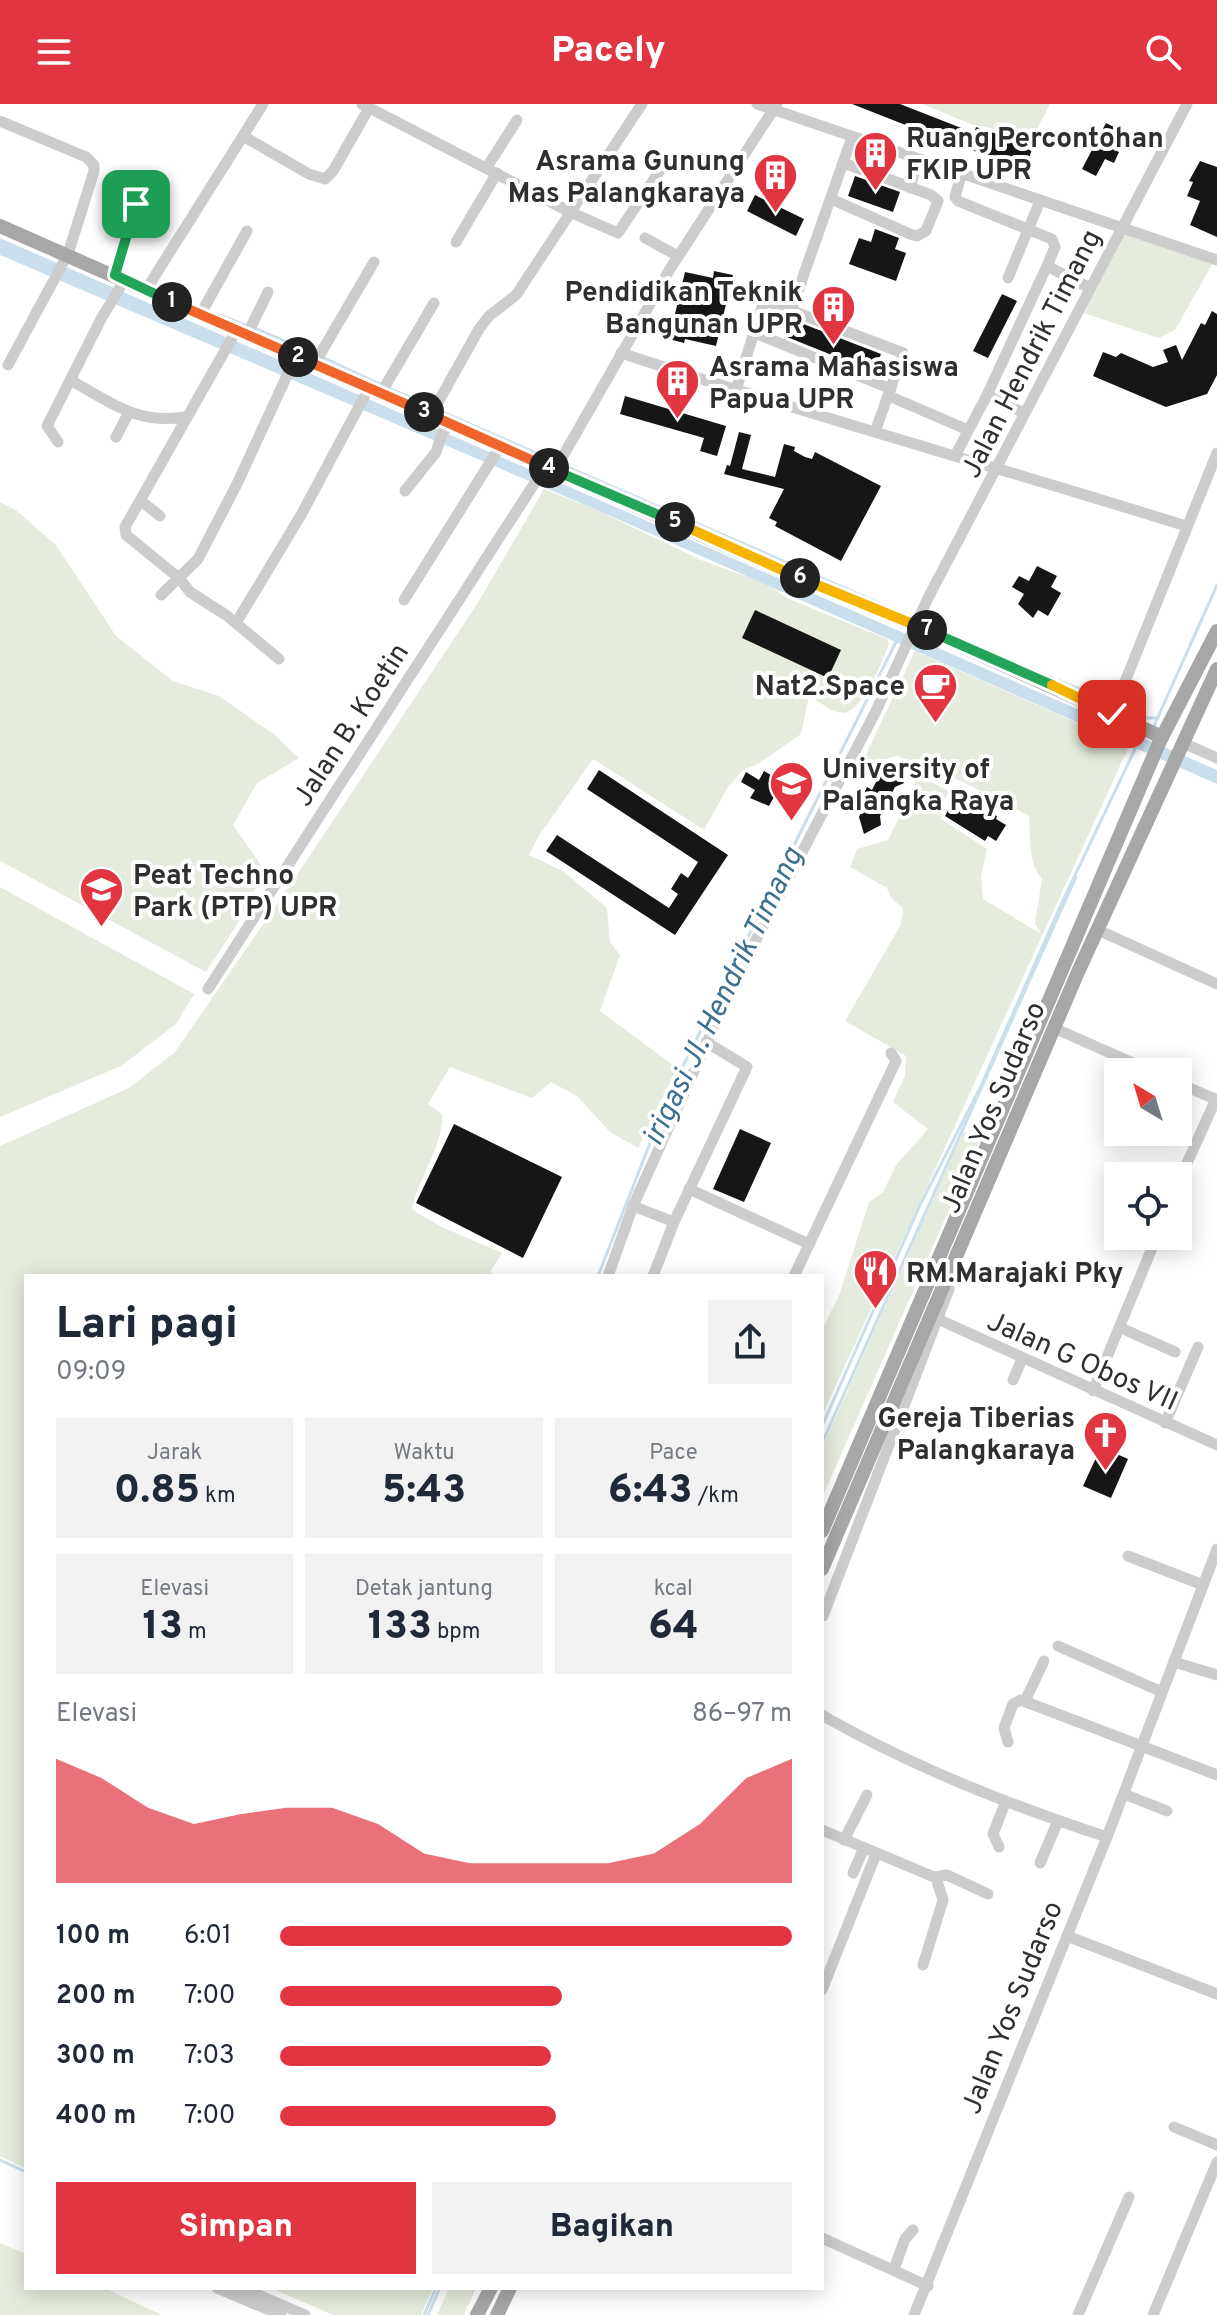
<!DOCTYPE html>
<html lang="id">
<head>
<meta charset="utf-8">
<style>
  body { margin:0; font-family:Overpass,sans-serif; background:#f2f2f3; color:#1f2937; height:100vh; display:flex; flex-direction:column; font-size:30px; white-space:nowrap }
  * { box-sizing:border-box; margin:0 }
  p { font-size:26px; color:#747a83 }
  .icon { flex:none; width:44px; height:44px; fill:none; stroke:currentColor; stroke-width:2; stroke-linecap:round; stroke-linejoin:round }
  .map { position:relative; flex:1; overflow:hidden }
  .side { position:absolute; left:24px; top:1170px; width:800px; height:1016px; display:flex; flex-direction:column; background:#fff; border-radius:0px; box-shadow:0 4px 20px #0003 }
  .side>* { flex:none }
  .needle { width:52px; rotate:322deg }
  .fabs { position:absolute; left:1104px; top:954px; display:grid; gap:16px }
  .fabs a { display:grid; place-items:center; width:88px; height:88px; border-radius:0px; background:#fff; box-shadow:0 4px 20px #0003; font-size:40px }
  .pin { position:absolute; display:grid; place-items:center; width:68px; height:68px; color:#fff; margin:-34px; border-radius:16px; box-shadow:0 4px 12px #0006 }
  .km { position:absolute; width:40px; height:40px; margin:-20px; border-radius:50%; background:#222; color:#fff; font-size:22px; line-height:40px; text-align:center }
  .round { display:grid; place-items:center; flex:none; width:84px; height:84px; border-radius:0px; background:#f2f2f3 }
  .head { display:flex; align-items:center; justify-content:space-between; height:136px; padding:0 32px }
  h1 { font-size:44px; font-weight:800; line-height:60px }
  .stats { display:grid; grid-template-columns:repeat(3,1fr); gap:12px; height:136px; padding:8px 32px }
  .stats div { display:grid; align-content:center; border-radius:0px; background:#f2f2f3; text-align:center }
  .stats b { font-size:40px; font-weight:800 }
  .stats small { font-size:22px; font-weight:400 }
  .stats p { font-size:22px }
  .chart { height:224px; padding:16px 32px }
  .chart p { display:flex; justify-content:space-between }
  .chart svg { width:100%; height:144px; margin-top:8px; fill:#e23542; opacity:.7 }
  .primary-button { display:flex; gap:16px; margin-top:auto; padding:16px 32px }
  .primary-button a { flex:1; height:92px; border-radius:0px; background:#e23542; color:#fff; font-size:32px; font-weight:800; line-height:92px; text-align:center }
  .primary-button a+a { background:#f2f2f3; color:#1f2937 }
  ul { padding:0 32px; list-style:none; font-size:26px }
  li { display:grid; grid-template-columns:128px 96px 1fr; align-items:center; height:60px }
  li i { height:20px; border-radius:10px; background:#e23542 }
  header { display:flex; justify-content:space-between; align-items:center; height:104px; padding:0 32px; background:#e23542; color:#fff; font-size:36px; font-weight:800 }
  .map>svg:first-child { display:block }
  .green { fill:#e5ecdd }
  .water { fill:#cadeeb }
  .lines { fill:none; stroke-linecap:round; stroke-linejoin:round }
  .stream { stroke:#cadeeb; stroke-width:3 }
  .building { fill:#161616 }
  .minor { stroke:#ccc; stroke-width:11 }
  .major { stroke:#a7a7a7; stroke-width:14 }
  .split-1-casing { stroke:#fff; stroke-width:16 }
  .split-2-casing { stroke:#fff; stroke-width:16 }
  .split-3-casing { stroke:#fff; stroke-width:16 }
  .split-4-casing { stroke:#fff; stroke-width:16 }
  .split-5-casing { stroke:#fff; stroke-width:16 }
  .split-6-casing { stroke:#fff; stroke-width:16 }
  .split-7-casing { stroke:#fff; stroke-width:16 }
  .split-8-casing { stroke:#fff; stroke-width:16 }
  .split-9-casing { stroke:#fff; stroke-width:16 }
  .split-1 { stroke:#22a559; stroke-width:10 }
  .split-2 { stroke:#f0652b; stroke-width:10 }
  .split-3 { stroke:#f0652b; stroke-width:10 }
  .split-4 { stroke:#f0652b; stroke-width:10 }
  .split-5 { stroke:#22a559; stroke-width:10 }
  .split-6 { stroke:#f5b400; stroke-width:10 }
  .split-7 { stroke:#f5b400; stroke-width:10 }
  .split-8 { stroke:#22a559; stroke-width:10 }
  .split-9 { stroke:#f5b400; stroke-width:10 }
  .labels { text-anchor:middle; stroke-width:8; stroke-linejoin:round; paint-order:stroke }
  .poi-label { font-size:28px; font-weight:bold; fill:#2f2f2f; stroke:#fff; text-anchor:start }
  .street-label { font-size:28px; fill:#2f2f2f; stroke:#fff }
  .water-label { font-size:30px; font-style:italic; fill:#3e7090; stroke:#fff }
</style>
</head>
<body>
<header><svg class="icon" aria-label="menu" viewBox="0 0 24 24"><path d="M4 6h16M4 12h16M4 18h16"/></svg>Pacely<svg class="icon" aria-label="search" viewBox="0 0 24 24"><circle cx="10" cy="10" r="6"/><path d="M15 15l6 6"/></svg></header>
<div class="map">
<svg width="1217" height="2211" viewBox="0 0 1217 2211">
  <rect width="100%" height="100%" fill="#fff"/>
  <g class="green">
    <polygon points="923,0 1050,0 1031,37 1015,29 970,20"/>
    <polygon points="1124,127 1213,159 1175,226 1159,234 1084,209"/>
    <path d="M544,385L597,406L701,456L765,479L789,495L887,535L889,539C885,554 861,608 844,609C832,609 819,597 809,592L801,630L758,660L743,666L728,683L704,726L593,655L538,733L529,751L563,767L607,804L610,838L620,851L600,907L677,964L638,1044L610,1028L577,992L551,978L532,994L450,963L428,1000L442,1010C443,1044 418,1073 412,1106L442,1123L502,1149L490,1168L495,1172H26V2065L0,2052V1042L129,984L175,948L295,774L479,497Z"/>
    <polygon points="0,398 17,407 56,441 116,532 173,577 219,592 275,631 299,654 257,679 233,721 265,767 238,819 206,868 0,757"/>
    <path d="M915,547L1129,642L822,1312V1226L840,1189L869,1098L883,1088L896,1061L928,1025L893,998L905,972L906,952L845,917L901,820L903,805L890,792L887,784L850,763L857,745L888,736L919,672L949,687L940,704L941,715L987,745L981,773L983,795L1041,830L1035,819L1042,775C1027,756 1031,736 1029,712L963,678L897,652L873,658L866,656V650Z"/>
    <polygon points="0,783 194,890 176,920 121,962 0,1013"/>
    <polygon points="963,1028 981,1033 822,1394 822,1344"/>
    <polygon points="0,2139 26,2150 26,2184 104,2184 162,2211 0,2211"/>
    <polygon points="271,2184 433,2184 421,2211 333,2211"/>
    <polygon points="449,2184 476,2184 464,2211 437,2211"/>
  </g>
  <polygon class="water" points="0,134 1217,666 1217,680 597,406 0,151"/>
  <g class="lines">
    <g class="stream">
      <polyline points="220,211 247,222"/>
      <polyline points="254,224 317,251"/>
      <polyline points="324,254 382,281"/>
      <polyline points="389,284 554,357"/>
      <polyline points="561,360 877,498"/>
      <polyline points="975,541 1112,599"/>
      <polyline points="1119,603 1138,614 1158,614"/>
      <polyline points="1154,622 1217,481"/>
      <polyline points="598,1172 670,988 896,538"/>
      <polyline points="822,1322 921,1099 980,984 1059,805 1136,643"/>
      <polyline points="822,1339 1076,773"/>
      <polyline points="0,2056 26,2068"/>
      <polyline points="424,2211 436,2184"/>
      <polyline points="428,2211 440,2184"/>
    </g>
  </g>
  <g class="building">
    <polygon points="852,0 900,0 974,29 976,23 1033,42 1026,64 959,42"/>
    <polygon points="1106,19 1120,26 1111,44 1119,48 1114,59 1105,55 1096,72 1082,65"/>
    <polygon points="1200,57 1217,63 1217,133 1190,121 1200,97 1187,92 1193,78 1189,77"/>
    <polygon points="855,72 900,88 893,108 848,92"/>
    <polygon points="755,91 804,115 796,132 747,107"/>
    <polygon points="875,125 899,134 895,145 906,149 896,177 849,160 859,134 871,138"/>
    <polygon points="714,167 733,171 716,242 685,235 684,239 669,235 685,168 713,174"/>
    <polygon points="1002,190 1017,197 988,254 973,247"/>
    <polygon points="1212,207 1217,210 1217,271 1207,290 1166,303 1093,272 1103,248 1116,253 1121,249 1153,263 1168,258 1163,246 1176,241 1182,256 1201,219 1205,221"/>
    <polygon points="793,216 881,250 874,268 787,233"/>
    <polygon points="625,292 726,322 717,352 700,347 704,334 620,310"/>
    <polygon points="739,328 751,331 742,365 775,373 784,340 795,343 794,347 805,353 812,355 815,348 881,382 841,457 775,422 777,418 769,414 784,385 724,370 727,361 730,362"/>
    <polygon points="1037,462 1057,472 1051,483 1061,489 1048,512 1038,506 1033,514 1018,500 1024,490 1012,483 1019,472 1029,477"/>
    <polygon points="755,506 841,546 828,574 742,534"/>
    <polygon points="896,664 904,679 895,683 880,712 881,721 864,730 859,713 867,696 862,693 867,683 872,686 881,668"/>
    <polygon points="599,666 728,751 675,831 546,747 557,731 669,804 678,790 671,785 681,769 688,774 698,758 587,685"/>
    <polygon points="764,667 776,674 774,676 781,680 778,685 784,689 779,696 774,693 769,702 750,694 755,686 741,678 746,668 759,676"/>
    <polygon points="954,695 964,700 965,697 978,702 997,712 996,715 1006,721 996,737 988,732 985,737 945,712"/>
    <polygon points="454,1020 562,1073 523,1154 416,1099"/>
    <polygon points="740,1025 771,1039 744,1098 713,1085"/>
    <polygon points="1101,1343 1128,1355 1111,1394 1083,1382"/>
  </g>
  <g class="lines">
    <g class="minor">
      <polyline points="362,0 572,109 618,129 667,56"/>
      <polyline points="757,0 1217,156"/>
      <polyline points="0,17 86,53 94,61 94,67 68,150 8,261"/>
      <polyline points="243,32 309,70 325,75 333,67 369,4"/>
      <polyline points="843,59 872,69"/>
      <polyline points="487,63 517,16"/>
      <polyline points="961,71 955,93 958,97 1052,135 1055,143 1047,162"/>
      <polyline points="910,84 918,55"/>
      <polyline points="831,95 910,130 917,132 926,127 938,97 931,91 872,69 882,42"/>
      <polyline points="645,134 678,152"/>
      <polyline points="456,138 497,69"/>
      <polyline points="115,171 146,77"/>
      <polyline points="1008,174 1040,97"/>
      <polyline points="146,186 263,0"/>
      <polyline points="791,207 852,33"/>
      <polyline points="200,211 247,127"/>
      <polyline points="236,227 125,423 126,431 179,474 190,488 226,511 279,555"/>
      <polyline points="755,229 891,285"/>
      <polyline points="247,231 268,188"/>
      <path d="M621,249C808,311 998,363 1186,422"/>
      <polyline points="315,259 374,158"/>
      <path d="M70,276C111,298 136,321 185,313"/>
      <polyline points="736,286 763,200 769,198 903,249 875,328"/>
      <polyline points="381,289 434,199"/>
      <polyline points="987,291 1024,309"/>
      <polyline points="889,292 968,326"/>
      <polyline points="431,311 479,225 489,212 516,191 642,0"/>
      <polyline points="116,333 129,308"/>
      <polyline points="58,338 47,322 101,215 125,175"/>
      <polyline points="955,352 987,291 1047,162 1090,184"/>
      <polyline points="555,366 670,165 777,0"/>
      <polyline points="405,387 436,348 443,328 451,319"/>
      <polyline points="141,397 160,412"/>
      <polyline points="161,491 198,455 237,380 296,252"/>
      <polyline points="404,496 501,341"/>
      <polyline points="236,519 301,411 369,284"/>
      <polyline points="1112,610 1217,349"/>
      <polyline points="1183,639 1217,654"/>
      <polyline points="1098,826 1217,880"/>
      <polyline points="208,885 545,363"/>
      <polyline points="1054,924 1153,968"/>
      <polyline points="1178,979 1217,996"/>
      <polyline points="1178,1079 1216,995"/>
      <polyline points="689,1085 809,1140"/>
      <polyline points="633,1102 674,1118"/>
      <polyline points="608,1172 633,1102 737,872 875,609 928,494 1187,0"/>
      <polyline points="653,1172 674,1118 747,963 706,938"/>
      <polyline points="794,1172 896,957 891,949"/>
      <polyline points="933,1213 1217,1341"/>
      <polyline points="1121,1224 1175,1248"/>
      <polyline points="1013,1276 1022,1255"/>
      <polyline points="1093,1287 1157,1132"/>
      <polyline points="1165,1319 1198,1243"/>
      <polyline points="1128,1452 1203,1481"/>
      <polyline points="823,1512 949,1185"/>
      <polyline points="1058,1542 1162,1588"/>
      <polyline points="1174,1558 1217,1571"/>
      <polyline points="1025,1597 1044,1557"/>
      <path d="M822,1611C912,1663 1009,1701 1107,1733"/>
      <polyline points="1008,1638 1004,1624 1013,1600 1021,1596 1217,1671"/>
      <polyline points="1124,1690 1167,1707"/>
      <polyline points="822,1726 934,1773 947,1771 988,1790"/>
      <polyline points="844,1736 867,1691"/>
      <polyline points="999,1743 993,1730 1006,1697"/>
      <polyline points="1040,1759 1058,1717"/>
      <polyline points="853,1769 864,1744"/>
      <polyline points="1067,1832 1217,1890"/>
      <polyline points="923,1861 943,1796 936,1774"/>
      <polyline points="822,1886 876,1750"/>
      <polyline points="1174,2023 1217,2041"/>
      <polyline points="822,2134 928,2182"/>
      <polyline points="894,2165 905,2135 913,2126"/>
      <polyline points="217,2184 281,2211"/>
      <polyline points="242,2184 305,2211"/>
      <polyline points="914,2211 1107,1733 1217,1445"/>
      <polyline points="1078,2211 1129,2093"/>
      <polyline points="1153,2211 1217,2058"/>
    </g>
    <g class="major">
      <polyline points="0,122 794,472 915,521 1162,633"/>
      <polyline points="822,1427 1160,637 1217,527"/>
      <polyline points="822,1465 1078,868 1217,565"/>
      <polyline points="477,2211 491,2184"/>
      <polyline points="497,2211 510,2184"/>
    </g>
  </g>
  <g class="lines">
    <defs>
      <polyline id="split-1" points="136,100 115,171 172,198"/>
      <polyline id="split-2" points="172,198 298,253"/>
      <polyline id="split-3" points="298,253 424,308"/>
      <polyline id="split-4" points="424,308 549,364"/>
      <polyline id="split-5" points="549,364 675,418"/>
      <polyline id="split-6" points="675,418 800,474"/>
      <polyline id="split-7" points="800,474 927,526"/>
      <polyline id="split-8" points="927,526 1052,581"/>
      <polyline id="split-9" points="1052,581 1112,610"/>
    </defs>
    <use href="#split-1" class="split-1-casing"/>
    <use href="#split-2" class="split-2-casing"/>
    <use href="#split-3" class="split-3-casing"/>
    <use href="#split-4" class="split-4-casing"/>
    <use href="#split-5" class="split-5-casing"/>
    <use href="#split-6" class="split-6-casing"/>
    <use href="#split-7" class="split-7-casing"/>
    <use href="#split-8" class="split-8-casing"/>
    <use href="#split-9" class="split-9-casing"/>
    <use href="#split-1" class="split-1"/>
    <use href="#split-2" class="split-2"/>
    <use href="#split-3" class="split-3"/>
    <use href="#split-4" class="split-4"/>
    <use href="#split-5" class="split-5"/>
    <use href="#split-6" class="split-6"/>
    <use href="#split-7" class="split-7"/>
    <use href="#split-8" class="split-8"/>
    <use href="#split-9" class="split-9"/>
  </g>
  <defs>
    <symbol id="building-pin" viewBox="-11 -11 22 30"><path d="M0 17L-7.5 6A9.5 9.5 0 1 1 7.5 6Z" fill="#e23542" stroke="#fff"/><path d="M-4-6H4V6H1V3H-1V6H-4ZM-2.5-4.3h1.7v1.8h-1.7ZM.8-4.3h1.7v1.8H.8ZM-2.5-1h1.7V.8h-1.7ZM.8-1h1.7V.8H.8Z" fill="#fff"/></symbol>
    <symbol id="cafe-pin" viewBox="-11 -11 22 30"><path d="M0 17L-7.5 6A9.5 9.5 0 1 1 7.5 6Z" fill="#e23542" stroke="#fff"/><path d="M-5.5-4.5H6V0H3Q3 3.5 0 3.5H-2.5Q-5.5 3.5-5.5 0ZM3-3.2v2h1.7v-2ZM-6 4.5H4V6H-6Z" fill="#fff"/></symbol>
    <symbol id="university-pin" viewBox="-11 -11 22 30"><path d="M0 17L-7.5 6A9.5 9.5 0 1 1 7.5 6Z" fill="#e23542" stroke="#fff"/><path d="M0-5L7-2L0 1L-7-2ZM-4 1L0 2.5L4 1V4Q0 6-4 4Z" fill="#fff"/></symbol>
    <symbol id="school-pin" viewBox="-11 -11 22 30"><path d="M0 17L-7.5 6A9.5 9.5 0 1 1 7.5 6Z" fill="#e23542" stroke="#fff"/><path d="M0-5L7-2L0 1L-7-2ZM-4 1L0 2.5L4 1V4Q0 6-4 4Z" fill="#fff"/></symbol>
    <symbol id="restaurant-pin" viewBox="-11 -11 22 30"><path d="M0 17L-7.5 6A9.5 9.5 0 1 1 7.5 6Z" fill="#e23542" stroke="#fff"/><path d="M-5-6h1v4h1v-4h1v4h1v-4h1v5L-1.5 .5V6h-2V.5L-5-1ZM5-6V6H3V1.5H1.5Q1.5-4 5-6Z" fill="#fff"/></symbol>
    <symbol id="church-pin" viewBox="-11 -11 22 30"><path d="M0 17L-7.5 6A9.5 9.5 0 1 1 7.5 6Z" fill="#e23542" stroke="#fff"/><path d="M-1.2-6h2.4v3.5h3.3v2.4h-3.3V6h-2.4V-.1h-3.3v-2.4h3.3Z" fill="#fff"/></symbol>
  </defs>
  <g fill-rule="evenodd">
    <use href="#building-pin" x="850" y="24" width="51" height="69"/>
    <use href="#building-pin" x="750" y="46" width="51" height="69"/>
    <use href="#building-pin" x="808" y="178" width="51" height="69"/>
    <use href="#building-pin" x="652" y="252" width="51" height="69"/>
    <use href="#cafe-pin" x="910" y="556" width="51" height="69"/>
    <use href="#university-pin" x="766" y="654" width="51" height="69"/>
    <use href="#school-pin" x="76" y="760" width="51" height="69"/>
    <use href="#restaurant-pin" x="850" y="1142" width="51" height="69"/>
    <use href="#church-pin" x="1080" y="1304" width="51" height="69"/>
  </g>
  <g class="labels">
    <g class="poi-label">
      <text x="906" y="43">Ruang Percontohan<tspan x="906" dy="32">FKIP UPR</tspan></text>
      <text x="745" y="66" text-anchor="end">Asrama Gunung<tspan x="745" dy="32">Mas Palangkaraya</tspan></text>
      <text x="803" y="197" text-anchor="end">Pendidikan Teknik<tspan x="803" dy="32">Bangunan UPR</tspan></text>
      <text x="709" y="272">Asrama Mahasiswa<tspan x="709" dy="32">Papua UPR</tspan></text>
      <text x="905" y="591" text-anchor="end">Nat2.Space</text>
      <text x="822" y="674">University of<tspan x="822" dy="32">Palangka Raya</tspan></text>
      <text x="133" y="780">Peat Techno<tspan x="133" dy="32">Park (PTP) UPR</tspan></text>
      <text x="906" y="1178">RM.Marajaki Pky</text>
      <text x="1075" y="1323" text-anchor="end">Gereja Tiberias<tspan x="1075" dy="32">Palangkaraya</tspan></text>
    </g>
    <g class="street-label">
      <text transform="translate(1030 249) rotate(-63)" y="10">Jalan Hendrik Timang</text>
      <text transform="translate(350 620) rotate(-57)" y="10">Jalan B. Koetin</text>
      <text transform="translate(992 1003) rotate(-67)" y="10">Jalan Yos Sudarso</text>
      <text transform="translate(1083 1256) rotate(24)" y="10">Jalan G Obos VII</text>
      <text transform="translate(1011 1903) rotate(-68)" y="10">Jalan Yos Sudarso</text>
    </g>
    <g class="water-label">
      <text transform="translate(722 892) rotate(-64)" y="10">irigasi Jl. Hendrik Timang</text>
    </g>
  </g>
</svg>
<div class="fabs">
<a><svg class="needle" viewBox="-14 -14 28 28"><path d="M0-13l5 13h-10z" fill="#e53935"/><path d="M0 13l5-13h-10z" fill="#747a83"/></svg></a>
<a><svg class="icon" aria-label="locate" viewBox="0 0 24 24"><circle cx="12" cy="12" r="6"/><path d="M12 2v4M12 18v4M2 12h4M18 12h4"/></svg></a>
</div>
<div class="pin" style="left:136px;top:100px;background:#1e9e55"><svg class="icon" aria-label="arrive" viewBox="0 0 24 24"><path d="M6 21V4h12l-3 4 3 4H6"/></svg></div>
<div class="pin" style="left:1112px;top:610px;background:#d93025"><svg class="icon" aria-label="check" viewBox="0 0 24 24"><path d="M5 12l5 5 9-10"/></svg></div>
<b class="km" style="left:172px;top:198px">1</b>
<b class="km" style="left:298px;top:253px">2</b>
<b class="km" style="left:424px;top:308px">3</b>
<b class="km" style="left:549px;top:364px">4</b>
<b class="km" style="left:675px;top:418px">5</b>
<b class="km" style="left:800px;top:474px">6</b>
<b class="km" style="left:927px;top:526px">7</b>
<section class="side">
<div class="head"><div><h1>Lari pagi</h1><p>09:09</p></div><a class="round"><svg class="icon" aria-label="share" viewBox="0 0 24 24"><path d="M12 15V3M7 8l5-5 5 5M5 13v7h14v-7"/></svg></a></div>
<div class="stats">
<div><p>Jarak</p><b>0.85<small> km</small></b></div>
<div><p>Waktu</p><b>5:43</b></div>
<div><p>Pace</p><b>6:43<small> /km</small></b></div>
</div>
<div class="stats">
<div><p>Elevasi</p><b>13<small> m</small></b></div>
<div><p>Detak jantung</p><b>133<small> bpm</small></b></div>
<div><p>kcal</p><b>64</b></div>
</div>
<div class="chart"><p><span>Elevasi</span>86–97 m</p>
<svg viewBox="0 0 160 44" preserveAspectRatio="none"><path d="M0 44V6L10 12L20 21L30 26L40 23L50 21L60 21L70 26L80 35L90 38L100 38L110 38L120 38L130 35L140 26L150 12L160 6V44z"/></svg>
</div>
<ul>
<li><b>100 m</b>6:01<i style="width:100%"></i></li>
<li><b>200 m</b>7:00<i style="width:55%"></i></li>
<li><b>300 m</b>7:03<i style="width:53%"></i></li>
<li><b>400 m</b>7:00<i style="width:54%"></i></li>
</ul>
<div class="primary-button"><a>Simpan</a><a>Bagikan</a></div>
</section>
</div>
</body>
</html>
